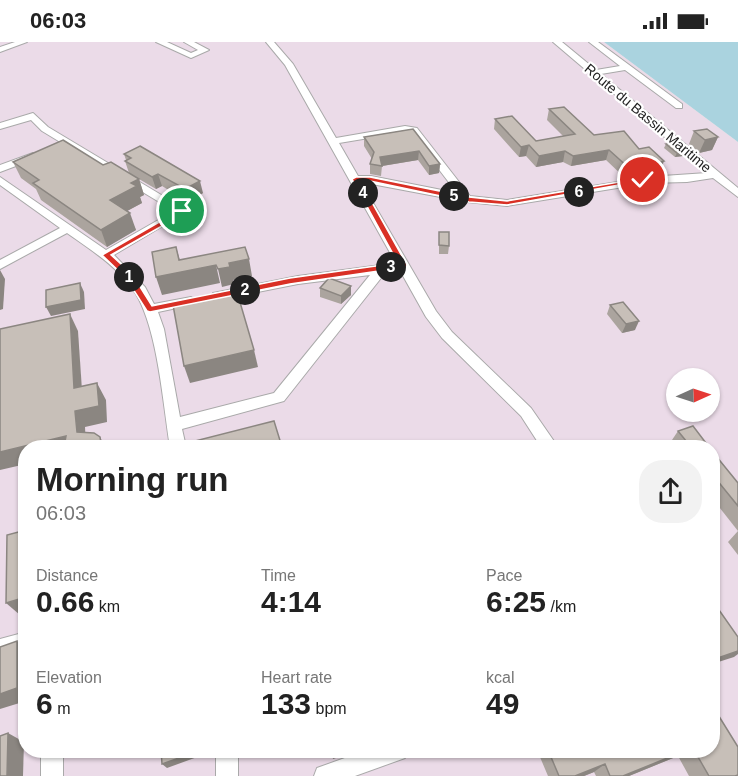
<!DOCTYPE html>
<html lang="en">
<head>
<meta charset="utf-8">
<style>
  body { margin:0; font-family:Arial,sans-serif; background:#f2f2f2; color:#222; height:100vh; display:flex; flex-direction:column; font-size:22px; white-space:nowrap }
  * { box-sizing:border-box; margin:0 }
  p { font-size:20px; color:#767676 }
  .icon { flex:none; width:33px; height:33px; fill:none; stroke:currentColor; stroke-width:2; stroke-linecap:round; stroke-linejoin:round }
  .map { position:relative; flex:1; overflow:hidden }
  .sheet { position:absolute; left:18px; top:398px; width:702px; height:318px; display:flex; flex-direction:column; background:#fff; border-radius:24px; box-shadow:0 2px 4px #0004 }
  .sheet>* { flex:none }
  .needle { width:39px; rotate:87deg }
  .buttons { position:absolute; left:666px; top:326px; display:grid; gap:12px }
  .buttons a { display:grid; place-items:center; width:54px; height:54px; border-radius:50%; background:#fff; box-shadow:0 2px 4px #0004; font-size:30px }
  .pin { position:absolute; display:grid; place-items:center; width:51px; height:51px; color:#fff; margin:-26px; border:3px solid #fff; border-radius:50%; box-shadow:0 2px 6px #0007 }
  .km { position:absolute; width:30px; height:30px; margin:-15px; border-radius:50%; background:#222; color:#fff; font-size:16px; line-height:30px; text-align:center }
  .round { display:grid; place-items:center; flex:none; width:63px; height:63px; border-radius:24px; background:#f2f2f2 }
  .headline { display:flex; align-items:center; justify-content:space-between; height:102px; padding:0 18px }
  h1 { font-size:33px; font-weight:800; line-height:45px }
  .stats { display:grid; grid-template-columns:repeat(3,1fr); gap:9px; height:102px; padding:6px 18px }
  .stats div { display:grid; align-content:center }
  .stats b { font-size:30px; font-weight:800 }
  .stats small { font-size:16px; font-weight:400 }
  .stats p { font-size:16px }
  .status { display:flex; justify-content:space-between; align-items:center; height:42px; padding:0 30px; background:#fff; direction:ltr }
  .status svg { height:16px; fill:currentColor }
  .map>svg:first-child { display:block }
  .industrial { fill:#ebdbe8; fill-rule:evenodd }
  .water { fill:#aad3df }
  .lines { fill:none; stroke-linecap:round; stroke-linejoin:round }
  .minor-casing { stroke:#a9a9a9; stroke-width:2 }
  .minor { fill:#fff; fill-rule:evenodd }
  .wall { fill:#aba49e }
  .shaded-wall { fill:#8b8681 }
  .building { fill:#c7bfb8; stroke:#8b8681; stroke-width:1.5 }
  .route { fill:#d93025; stroke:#fff; stroke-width:1.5 }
  .labels { text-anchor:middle; stroke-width:4.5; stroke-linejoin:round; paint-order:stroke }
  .far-street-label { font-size:14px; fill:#222; stroke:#fff }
</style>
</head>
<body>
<div class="status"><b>06:03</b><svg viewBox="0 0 49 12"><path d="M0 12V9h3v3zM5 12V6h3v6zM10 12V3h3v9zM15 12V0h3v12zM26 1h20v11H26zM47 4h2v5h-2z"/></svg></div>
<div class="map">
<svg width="738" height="734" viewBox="0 0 738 734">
  <rect width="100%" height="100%" fill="#f2efe9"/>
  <path class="industrial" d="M0,0H604L738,100V734H0ZM676,336H710V369H676ZM26,405H712V708H26Z"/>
  <polygon class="water" points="604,0 738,0 738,100"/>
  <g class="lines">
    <defs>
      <g id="minor">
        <polygon points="15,0 27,0 0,10 0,5"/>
        <polygon points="156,0 167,0 191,11 198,8 184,0 194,0 209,8 191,16"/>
        <path d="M266,0H274L293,22L336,96L405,84L417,86L470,154L507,158L648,135L707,131L553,0H562L596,28L620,24L589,0H598L682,62V66H676L625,28L601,32L738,146V155L713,136L687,140L648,141L507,164L467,160L361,140L436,269L452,290L531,366L558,405H541L521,374L442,296L426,275L285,23ZM405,90L411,91L457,151L371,134H358L339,101Z"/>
        <path d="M33,71L48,85L188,169L114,213L145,245L154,262L191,255L197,259L191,263L158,270L164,287L180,375L274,351L370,233L298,242L218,258L212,254L213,251L298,234L381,223L388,224L390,227L385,231L284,359L182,387L186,405H170C163,362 158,289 136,252C120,226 91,208 67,191L0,227V218L60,186L0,143V135L106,208L174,169L42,89L31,78L0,87V81Z"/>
        <polygon points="33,111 38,114 37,116 0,130 0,123"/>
        <polygon points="26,590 26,610 0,617 0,597"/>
        <rect x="41" y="708" width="22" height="26"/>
        <rect x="216" y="708" width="22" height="26"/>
        <polygon points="367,708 408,708 405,716 355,734 314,734 317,726"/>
      </g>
    </defs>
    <use href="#minor" class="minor-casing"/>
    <use href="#minor" class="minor"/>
  </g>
  <g class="wall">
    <polygon points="549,67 594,93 660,130 625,136 606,118 571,124 563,120 536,125 526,114 519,115 494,87 495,77 536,99 563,94 547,78"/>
    <polygon points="413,87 440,122 439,131 429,133 418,118 382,124 381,134 370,132 370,122 372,117 364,104 364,95"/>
    <polygon points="694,89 718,95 712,108 699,111 689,102"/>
    <polygon points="666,102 683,114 675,115 664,106"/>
    <polygon points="124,112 203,151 188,160 162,144 156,147 139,137 144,153 140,155 142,161 127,169 136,188 107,205 41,158 36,147 21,136 13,120 103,123 129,131 125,119 126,118"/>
    <polygon points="439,190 449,204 448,212 439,212"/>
    <polygon points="320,246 351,253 341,262 320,255"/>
    <polygon points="610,263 635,288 622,291 607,272"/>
    <polygon points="678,389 709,405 673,405 670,401"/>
    <polygon points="712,409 738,441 738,489 712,456"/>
    <polygon points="738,489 738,513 728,500"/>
    <polygon points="537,708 712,708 735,734 689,734 678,714 629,734 596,734 594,730 584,734 548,734"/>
  </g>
  <g class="shaded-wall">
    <polygon points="718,95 712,108 699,111 705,98"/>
    <polygon points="529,103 526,114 519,115 521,105"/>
    <polygon points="609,108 606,118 571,124 573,114"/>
    <polygon points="419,109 418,118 382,124 380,115"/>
    <polygon points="565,109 563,120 536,125 539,114"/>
    <polygon points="685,110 683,114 675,115 677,111"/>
    <polygon points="664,119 660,130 625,136 629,126"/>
    <polygon points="440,122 439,131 429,133 429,124"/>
    <polygon points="158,132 162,144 156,147 152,135"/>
    <polygon points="139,137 144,153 140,155 142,161 116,175 110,158 131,141"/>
    <polygon points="200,139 203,151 188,160 185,147"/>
    <polygon points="130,171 136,188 107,205 101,188"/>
    <polygon points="176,205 181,222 216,223 220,241 162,253 156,235"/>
    <polygon points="249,217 252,234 233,238 234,242 222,245 218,227 229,221"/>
    <polygon points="0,228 5,237 3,267 0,268"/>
    <polygon points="80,241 84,250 85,267 51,274 46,265"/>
    <polygon points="351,244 351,253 341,262 341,254"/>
    <polygon points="70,272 78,289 83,363 74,346"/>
    <polygon points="639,279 635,288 622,291 626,282"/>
    <polygon points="254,308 258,325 190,341 184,324"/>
    <polygon points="97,341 106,358 107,380 85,385 86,405 77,390 75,369"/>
    <polygon points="66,394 72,405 26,405 26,422 0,428 0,410"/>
    <polygon points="100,395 105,405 98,405"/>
    <polygon points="26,555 26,571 20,573 6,561"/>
    <polygon points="17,599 26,606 26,659 0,667 0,652"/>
    <polygon points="738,609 738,612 734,615 712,622 712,618"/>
    <polygon points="8,691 24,700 23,734 7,734"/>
    <polygon points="64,708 97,708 76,715"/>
    <polygon points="196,708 199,708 200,714 167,726 162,722"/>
    <polygon points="347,708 348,712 333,717 332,713"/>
    <polygon points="687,708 689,708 678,714 629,734 623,734"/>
    <polygon points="605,722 594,730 584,734 575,734"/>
  </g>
  <g class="building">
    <polygon points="564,65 594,93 624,89 639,107 649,105 664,119 629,126 609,108 573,114 565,109 539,114 529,103 521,105 495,77 512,74 536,99 575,92 549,67"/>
    <polygon points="413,87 440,122 429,124 419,109 380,115 382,124 370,122 374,110 364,95"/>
    <polygon points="707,87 718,95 705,98 694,89"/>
    <polygon points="63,98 103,123 111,120 139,137 131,141 137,144 110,158 130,171 101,188 33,141 39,138 13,120"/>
    <polygon points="675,101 685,110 677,111 666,102"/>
    <polygon points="140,104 200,139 185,147 158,132 152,135 125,119 131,116 124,112"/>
    <polygon points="439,190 449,190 449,204 439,203"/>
    <polygon points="176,205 179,218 245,205 249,217 229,221 230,225 218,227 216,223 156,235 152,210"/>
    <polygon points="329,236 351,244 341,254 320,246"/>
    <polygon points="80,241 81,258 46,265 46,248"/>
    <polygon points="237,250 254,308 184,324 173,263"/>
    <polygon points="623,260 639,279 626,282 610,263"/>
    <polygon points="70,272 74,346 97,341 99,364 75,369 77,390 94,391 100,395 101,401 98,405 64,405 66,394 0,410 0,287"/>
    <polygon points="274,379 282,405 192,405 191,400"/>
    <polygon points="693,384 709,405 691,405 678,389"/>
    <polygon points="712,409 738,441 738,464 712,432"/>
    <polygon points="26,488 26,555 6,561 7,493"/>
    <polygon points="712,558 738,595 738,609 712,618"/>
    <polygon points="17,599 17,646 0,652 0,605"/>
    <polygon points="712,663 738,705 738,733 735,734 709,734 694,708 712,708"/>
    <polygon points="8,691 7,734 0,734 0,694"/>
    <polygon points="161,708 196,708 196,710 162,722"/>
    <polygon points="331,708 347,708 332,713"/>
    <polygon points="548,708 687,708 623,734 610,734 605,722 575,734 559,734"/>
  </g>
  <polygon class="route" points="356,135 370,135 469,155 507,159 643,136 647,138 507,163 469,160 370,139 360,139 407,223 406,225 290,242 150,270 147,269 126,236 102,213 180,168 185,168 185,171 111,213 132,232 152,264 290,236 398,221 352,137"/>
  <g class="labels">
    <g class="far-street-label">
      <text transform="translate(648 76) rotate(40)" y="5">Route du Bassin Maritime</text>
    </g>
  </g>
</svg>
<div class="buttons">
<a><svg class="needle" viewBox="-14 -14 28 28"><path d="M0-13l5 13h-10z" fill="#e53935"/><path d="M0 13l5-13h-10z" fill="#767676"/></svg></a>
</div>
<div class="pin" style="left:182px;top:169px;background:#1e9e55"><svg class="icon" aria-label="arrive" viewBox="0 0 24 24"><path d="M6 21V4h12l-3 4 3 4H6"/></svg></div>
<div class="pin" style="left:643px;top:138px;background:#d93025"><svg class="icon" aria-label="check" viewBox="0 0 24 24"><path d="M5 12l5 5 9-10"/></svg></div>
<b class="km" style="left:129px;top:235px">1</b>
<b class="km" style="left:245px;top:248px">2</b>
<b class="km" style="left:391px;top:225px">3</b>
<b class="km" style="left:363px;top:151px">4</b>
<b class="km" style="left:454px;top:154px">5</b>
<b class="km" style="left:579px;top:150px">6</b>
<section class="sheet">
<div class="headline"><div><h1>Morning run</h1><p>06:03</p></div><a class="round"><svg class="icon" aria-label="share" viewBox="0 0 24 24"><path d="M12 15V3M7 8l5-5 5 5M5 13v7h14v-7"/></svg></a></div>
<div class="stats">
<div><p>Distance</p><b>0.66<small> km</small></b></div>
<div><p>Time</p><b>4:14</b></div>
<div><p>Pace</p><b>6:25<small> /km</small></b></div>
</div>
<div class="stats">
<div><p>Elevation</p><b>6<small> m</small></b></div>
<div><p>Heart rate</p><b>133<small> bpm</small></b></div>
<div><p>kcal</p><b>49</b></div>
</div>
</section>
</div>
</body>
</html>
